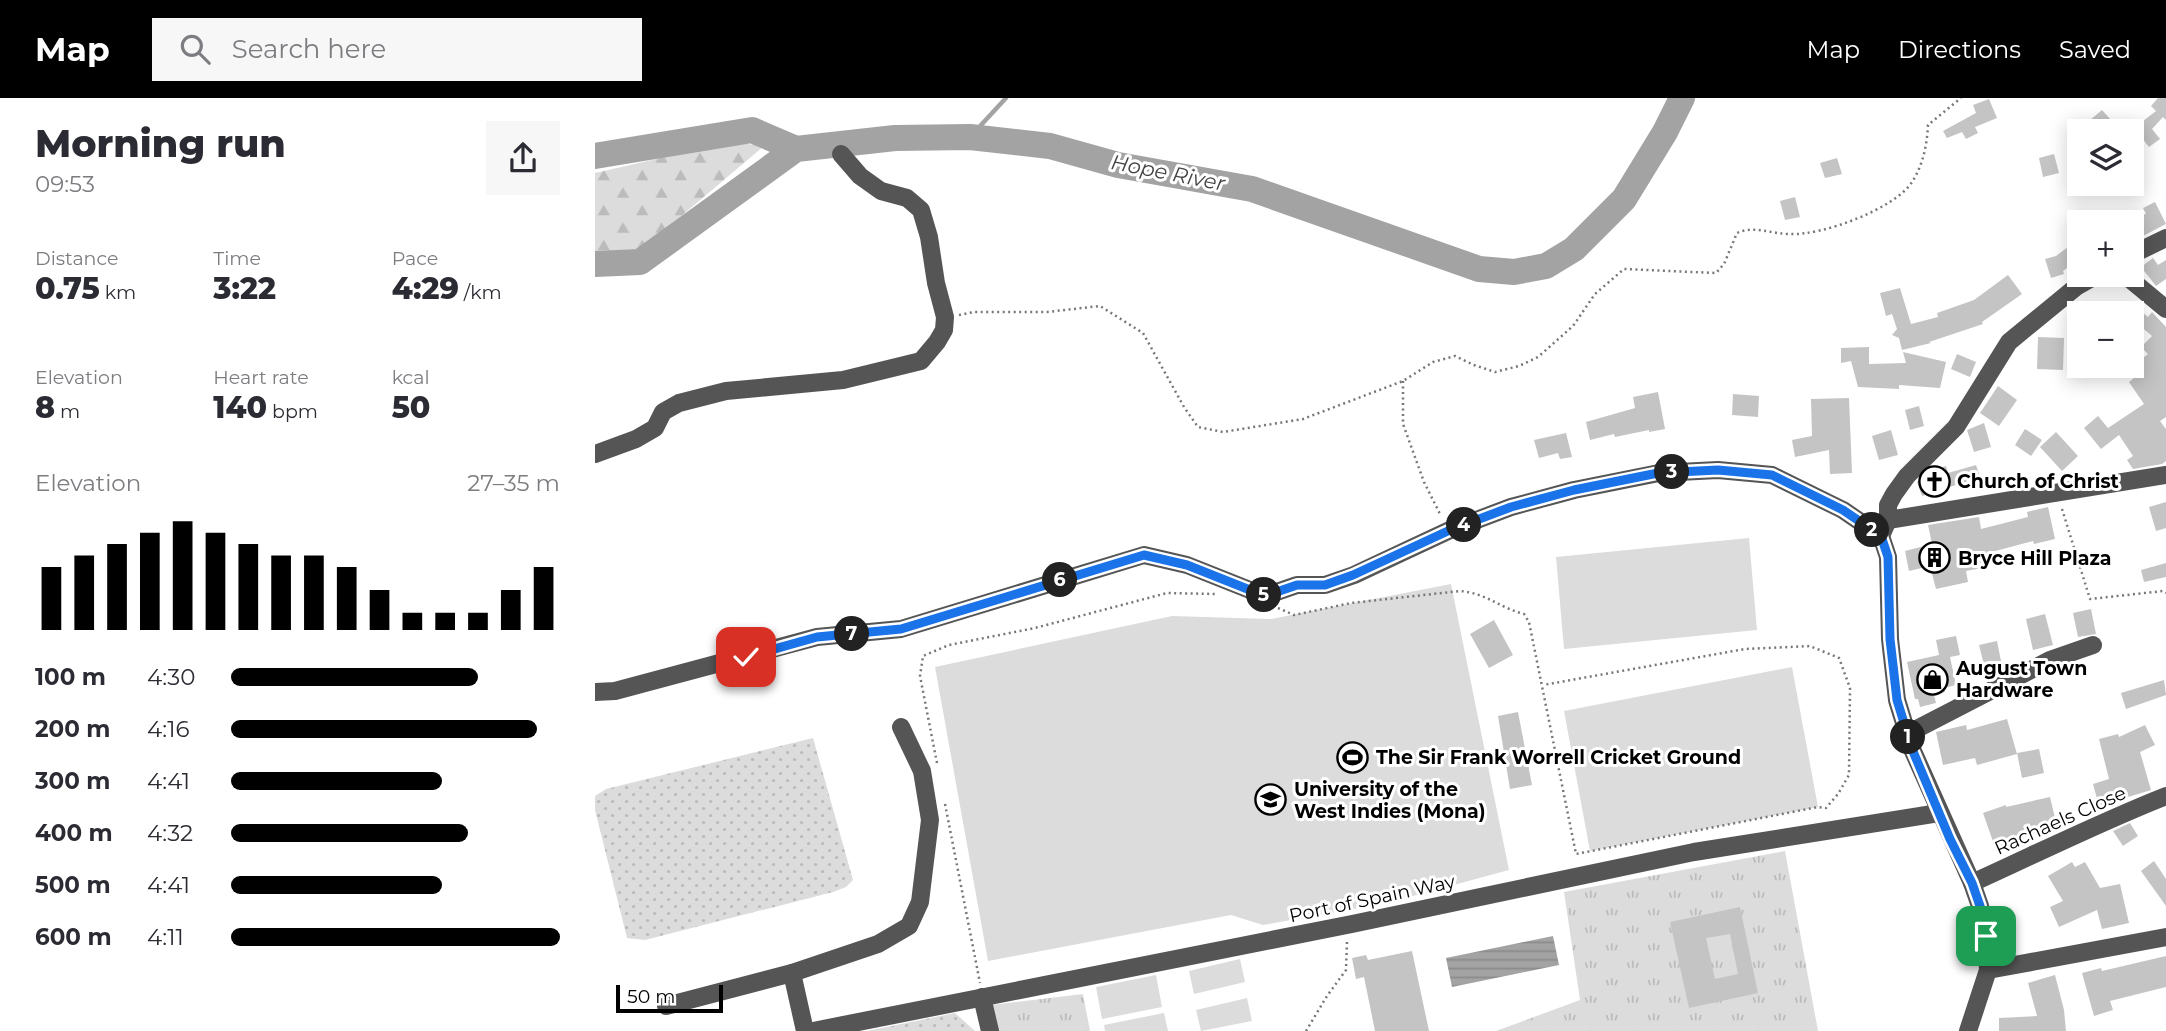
<!DOCTYPE html>
<html lang="en">
<head>
<meta charset="utf-8">
<style>
  body { margin:0; font-family:Montserrat,sans-serif; background:#f7f7f7; color:#2b2b33; height:100vh; display:flex; flex-direction:column; font-size:26px; white-space:nowrap }
  * { box-sizing:border-box; margin:0 }
  p { font-size:23px; color:#7c7c81 }
  .icon { flex:none; width:38px; height:38px; fill:none; stroke:currentColor; stroke-width:2; stroke-linecap:round; stroke-linejoin:round }
  .map { position:relative; flex:1; overflow:hidden }
  .panel { display:flex; flex-direction:column; background:#fff; width:595px }
  .panel>* { flex:none }
  .tools { position:absolute; left:1472px; top:21px; display:grid; gap:14px }
  .tools a { display:grid; place-items:center; width:77px; height:77px; border-radius:0px; background:#fff; box-shadow:0 4px 18px #0003; font-size:35px }
  .scale { position:absolute; left:21px; bottom:18px; width:107px; box-sizing:border-box; padding-left:7px; border:4px solid #000; border-top:0; font-size:19px; line-height:24px; white-space:nowrap; color:#000; -webkit-text-stroke:5px #fff; paint-order:stroke }
  .pin { position:absolute; display:grid; place-items:center; width:60px; height:60px; color:#fff; margin:-30px; border-radius:14px; box-shadow:0 4px 10px #0006 }
  .km { position:absolute; width:35px; height:35px; margin:-18px; border-radius:50%; background:#222; color:#fff; font-size:19px; line-height:35px; text-align:center }
  .round { display:grid; place-items:center; flex:none; width:74px; height:74px; border-radius:0px; background:#f7f7f7 }
  .headline { display:flex; align-items:center; justify-content:space-between; height:119px; padding:0 35px }
  h1 { font-size:38px; font-weight:800; line-height:52px }
  .stats { display:grid; grid-template-columns:repeat(3,1fr); gap:10px; height:119px; padding:7px 35px }
  .stats div { display:grid; align-content:center }
  .stats b { font-size:30px; font-weight:800 }
  .stats small { font-size:19px; font-weight:400 }
  .stats p { font-size:19px }
  .chart { height:196px; padding:14px 35px }
  .chart p { display:flex; justify-content:space-between }
  .chart svg { width:100%; height:126px; margin-top:7px; stroke:#000; stroke-width:6 }
  ul { padding:0 35px; list-style:none; font-size:23px }
  li { display:grid; grid-template-columns:112px 84px 1fr; align-items:center; height:52px }
  li i { height:18px; border-radius:9px; background:#000 }
  header { display:flex; align-items:center; gap:42px; box-sizing:border-box; height:98px; padding:0 35px; background:#000; color:#fff }
  header strong { font-size:33px }
  nav { display:flex; gap:38px; margin-inline-start:auto; font-size:24px }
  .search { width:490px; height:63px; background:#f7f7f7; display:flex; align-items:center; gap:18px; box-sizing:border-box; padding:0 24px; border-radius:0px; color:#7c7c81; font-size:26px }
  main { display:flex; flex:1; min-height:0 }
  .map>svg:first-child { display:block }
  .grass { fill:url(#grass-dots) }
  .forest { fill:url(#forest-firs) }
  .park { fill:url(#park-tufts) }
  .pitch { fill:#dcdcdc }
  .water { fill:url(#water-rules) }
  .lines { fill:none; stroke-linecap:round; stroke-linejoin:round }
  .stream { stroke:#a3a3a3; stroke-width:4.5 }
  .river { stroke:#a3a3a3; stroke-width:26 }
  .building { fill:#c4c4c4; fill-rule:evenodd }
  .path { stroke:#777; stroke-width:2.5; stroke-dasharray:2 3.5; stroke-linecap:butt }
  .minor { stroke:#555; stroke-width:18 }
  .route-casing { stroke:#fff; stroke-width:14 }
  .route { stroke:#1a73e8; stroke-width:9 }
  .labels { text-anchor:middle; stroke-width:6; stroke-linejoin:round; paint-order:stroke }
  .poi-label { font-size:19px; font-weight:bold; fill:#000; stroke:#fff; text-anchor:start }
  .street-label { font-size:19px; fill:#000; stroke:#fff }
  .water-label { font-size:21px; font-style:italic; fill:#444; stroke:#fff }
</style>
</head>
<body>
<header>
<strong>Map</strong>
<div class="search"><svg class="icon" aria-label="search" viewBox="0 0 24 24"><circle cx="10" cy="10" r="6"/><path d="M15 15l6 6"/></svg>Search here</div>
<nav><a>Map</a><a>Directions</a><a>Saved</a></nav>
</header>
<main>
<section class="panel">
<div class="headline"><div><h1>Morning run</h1><p>09:53</p></div><a class="round"><svg class="icon" aria-label="share" viewBox="0 0 24 24"><path d="M12 15V3M7 8l5-5 5 5M5 13v7h14v-7"/></svg></a></div>
<div class="stats">
<div><p>Distance</p><b>0.75<small> km</small></b></div>
<div><p>Time</p><b>3:22</b></div>
<div><p>Pace</p><b>4:29<small> /km</small></b></div>
</div>
<div class="stats">
<div><p>Elevation</p><b>8<small> m</small></b></div>
<div><p>Heart rate</p><b>140<small> bpm</small></b></div>
<div><p>kcal</p><b>50</b></div>
</div>
<div class="chart"><p><span>Elevation</span>27–35 m</p>
<svg viewBox="0 0 160 44" preserveAspectRatio="none"><path d="M5 44V22M15 44V18M25 44V14M35 44V10M45 44V6M55 44V10M65 44V14M75 44V18M85 44V18M95 44V22M105 44V30M115 44V38M125 44V38M135 44V38M145 44V30M155 44V22"/></svg>
</div>
<ul>
<li><b>100 m</b>4:30<i style="width:75%"></i></li>
<li><b>200 m</b>4:16<i style="width:93%"></i></li>
<li><b>300 m</b>4:41<i style="width:64%"></i></li>
<li><b>400 m</b>4:32<i style="width:72%"></i></li>
<li><b>500 m</b>4:41<i style="width:64%"></i></li>
<li><b>600 m</b>4:11<i style="width:100%"></i></li>
</ul>
</section>
<div class="map">
<svg width="1571" height="933" viewBox="0 0 1571 933">
  <defs>
    <pattern id="grass-dots" width="8" height="8" patternUnits="userSpaceOnUse" patternTransform="scale(1.75)"><rect width="8" height="8" fill="#dcdcdc"/><path d="M2 2h.1M6 6h.1" fill="none" stroke="#bbb" stroke-width="1.8" stroke-linecap="round"/></pattern>
    <pattern id="forest-firs" width="22" height="20" patternUnits="userSpaceOnUse" patternTransform="scale(1.75)"><rect width="22" height="20" fill="#dcdcdc"/><path d="M5 1l3.5 6h-7zM16 11l3.5 6h-7z" fill="#bbb"/></pattern>
    <pattern id="park-tufts" width="24" height="20" patternUnits="userSpaceOnUse" patternTransform="scale(1.75)"><rect width="24" height="20" fill="#dcdcdc"/><path d="M3 7l-1-3M5 7V3M7 7l1-3M15 17l-1-3M17 17v-4M19 17l1-3" fill="none" stroke="#bbb"/></pattern>
    <pattern id="water-rules" width="6" height="5" patternUnits="userSpaceOnUse" patternTransform="scale(1.75)"><rect width="6" height="5" fill="#a3a3a3"/><path d="M0 2.5h6" fill="none" stroke="#8b8b8b"/></pattern>
  </defs>
  <rect width="100%" height="100%" fill="#fff"/>
  <g class="grass">
    <polygon points="218,640 258,782 251,789 238,794 50,842 32,840 0,712 0,698 11,691"/>
    <polygon points="360,915 380,933 272,933"/>
  </g>
  <polygon class="forest" points="136,44 169,48 45,153 0,153 0,75"/>
  <g class="park">
    <polygon points="1190,753 1223,933 901,933 985,902 969,794"/>
    <polygon points="488,896 495,933 403,933 397,907"/>
  </g>
  <g class="pitch">
    <polygon points="1154,440 1162,532 969,551 961,459"/>
    <polygon points="856,486 914,772 792,805 668,827 636,817 393,863 340,569 577,518 676,521"/>
    <polygon points="1197,569 1223,709 995,753 969,613"/>
    <polygon points="645,861 650,884 599,896 594,873"/>
    <polygon points="561,877 567,909 507,921 501,889"/>
    <polygon points="652,900 657,923 606,933 601,912"/>
    <polygon points="569,915 573,933 510,933 509,927"/>
  </g>
  <polygon class="water" points="958,838 964,867 857,889 851,860"/>
  <g class="lines">
    <polyline class="stream" points="375,39 411,0"/>
    <g class="river">
      <polyline points="0,58 157,32 201,51"/>
      <polyline points="0,166 45,164 201,51 300,40 375,39 455,48 523,67 657,91 884,171 919,174 951,168 979,151 1029,101 1070,34 1087,0"/>
    </g>
  </g>
  <g class="building">
    <polygon points="1563,0 1571,0 1571,22 1568,19 1557,31 1565,41 1554,49 1539,30 1561,13 1556,8"/>
    <polygon points="1394,1 1402,20 1380,29 1383,35 1371,41 1367,34 1352,40 1348,33 1381,15 1378,7"/>
    <polygon points="1507,12 1526,33 1482,33"/>
    <polygon points="1459,56 1464,75 1448,79 1444,60"/>
    <polygon points="1242,60 1247,76 1230,80 1225,65"/>
    <polygon points="1200,99 1205,119 1190,122 1185,103"/>
    <polygon points="1560,104 1571,126 1544,140 1541,132 1536,133 1536,118 1551,116 1548,110"/>
    <polygon points="1477,146 1484,155 1484,161 1468,173 1469,176 1456,180 1450,161 1461,158"/>
    <polygon points="1558,160 1563,167 1571,162 1571,181 1561,188 1546,169"/>
    <polygon points="1413,177 1427,196 1387,224 1388,226 1334,244 1336,245 1307,252 1304,240 1297,237 1302,231 1297,216 1291,218 1285,195 1305,190 1316,226 1343,219 1342,215 1379,202"/>
    <polygon points="1536,205 1553,219 1557,214 1571,229 1571,319 1565,323 1571,331 1571,363 1567,366 1538,371 1532,362 1538,358 1524,337 1506,351 1489,330 1503,318 1513,330 1549,306 1534,284 1539,280 1533,272 1553,256 1546,249 1557,238 1536,220"/>
    <polygon points="1443,239 1469,240 1468,272 1442,271"/>
    <polygon points="1274,249 1274,266 1311,265 1308,254 1351,264 1345,290 1304,287 1304,291 1263,289 1256,263 1246,265 1246,250"/>
    <polygon points="1362,256 1381,264 1375,279 1356,271"/>
    <polygon points="1403,288 1422,302 1404,328 1385,315"/>
    <polygon points="1063,294 1070,331 1054,334 1054,332 1020,339 1019,336 995,342 991,324 1040,310 1038,299"/>
    <polygon points="1138,296 1164,298 1163,319 1137,317"/>
    <polygon points="1254,300 1257,375 1235,376 1234,352 1200,359 1197,342 1217,338 1216,301"/>
    <polygon points="1324,308 1329,328 1315,332 1310,312"/>
    <polygon points="1389,325 1396,349 1379,354 1372,332"/>
    <polygon points="1430,331 1447,342 1436,358 1420,347"/>
    <polygon points="1296,332 1303,357 1284,362 1277,338"/>
    <polygon points="1461,334 1483,358 1467,373 1445,349"/>
    <polygon points="971,335 977,359 965,361 963,355 944,360 939,342"/>
    <polygon points="1381,367 1386,382 1365,388 1364,386 1327,398 1322,384 1332,374 1351,368 1353,375"/>
    <polygon points="1571,404 1571,430 1561,433 1554,409"/>
    <polygon points="1453,409 1460,441 1439,446 1438,443 1389,456 1392,469 1371,473 1373,484 1341,491 1335,468 1314,473 1310,453 1337,446 1333,427 1384,419 1386,431 1433,419 1432,414"/>
    <polygon points="1571,465 1571,479 1549,484 1546,472"/>
    <polygon points="1496,511 1501,536 1483,539 1478,515"/>
    <polygon points="1450,516 1458,547 1438,552 1431,521"/>
    <polygon points="899,522 918,557 894,570 875,536"/>
    <polygon points="1361,538 1365,557 1355,559 1361,587 1349,590 1350,594 1339,597 1341,605 1325,609 1323,601 1320,601 1312,564 1344,557 1341,542"/>
    <polygon points="1402,543 1406,563 1389,567 1384,547"/>
    <polygon points="1569,582 1571,597 1531,611 1526,595"/>
    <polygon points="923,614 937,687 915,691 903,618"/>
    <polygon points="1412,621 1422,656 1382,667 1380,660 1348,667 1341,634 1371,627 1372,632"/>
    <polygon points="1550,627 1560,647 1545,654 1556,692 1504,708 1498,686 1514,681 1504,641 1523,636 1524,639"/>
    <polygon points="1444,651 1449,675 1427,680 1422,655"/>
    <polygon points="1455,699 1462,728 1422,738 1424,744 1401,752 1388,715 1411,707 1411,709"/>
    <polygon points="1535,725 1543,738 1528,748 1518,733"/>
    <polygon points="1559,763 1571,781 1571,808 1546,773"/>
    <polygon points="1477,764 1480,769 1490,764 1505,790 1525,786 1534,825 1507,831 1502,812 1464,829 1455,809 1468,803 1453,778"/>
    <path d="M1145,809L1163,895L1094,910L1075,824ZM1135,836L1143,876L1120,881L1111,840Z"/>
    <polygon points="817,853 834,933 780,933 769,879 761,881 757,860 771,857 773,862"/>
    <polygon points="1571,858 1571,889 1515,903 1518,912 1499,918 1487,875 1506,870 1507,873"/>
    <polygon points="1460,877 1469,912 1471,933 1404,933 1404,920 1442,918 1433,885"/>
  </g>
  <g class="lines">
    <g class="path">
      <path d="M364,217L379,214H452L505,208L548,235L589,309L603,329L628,334L708,321L808,283L838,264L860,258L879,267L900,274L924,268L943,259L978,228L1000,196L1029,171L1121,175L1129,166L1142,135C1160,127 1175,136 1195,136C1226,138 1300,111 1317,84C1328,67 1332,47 1333,27L1366,0"/>
      <polyline points="808,283 808,326 829,384 846,418"/>
      <polyline points="1467,411 1495,501 1568,493 1571,495"/>
      <path d="M683,510L699,517L756,505L865,493C891,495 905,510 929,516L934,524L981,756L1223,709L1231,710L1243,696L1254,677L1255,590L1244,560L1215,548L1150,551L948,587"/>
      <polyline points="342,665 325,578 328,558 354,547 440,530 572,495 620,496"/>
      <polyline points="350,706 385,885"/>
      <polyline points="711,933 732,898 751,872 752,843"/>
    </g>
    <g class="minor">
      <polyline points="1536,157 1571,140"/>
      <polyline points="1530,177 1571,211"/>
      <polyline points="0,356 41,341 60,330 68,314 84,305 131,293 248,282 326,263 342,244 349,232 350,219 341,185 334,139 326,112 312,100 286,93 265,78 246,56"/>
      <polyline points="1293,422 1571,377"/>
      <polyline points="1286,438 1293,459 1295,541 1302,602 1317,651 1377,785 1385,808 1391,838 1393,872 1373,933"/>
      <polyline points="1286,438 1293,422 1293,407 1299,396 1312,378 1361,329 1414,244 1481,189 1502,177"/>
      <polyline points="0,594 20,593 222,539 306,531 549,457 592,467 670,498 702,487 730,487 759,477 855,432 916,409 979,392 1064,375 1123,372 1177,377 1248,412 1286,438"/>
      <polyline points="1312,636 1455,562 1498,547"/>
      <path d="M1377,785C1441,756 1505,724 1571,698"/>
      <polyline points="1393,872 1571,839"/>
      <polyline points="197,875 210,933"/>
      <polyline points="387,899 395,933"/>
      <polyline points="71,908 197,875 283,846 314,828 325,804 335,722 327,673 306,629"/>
      <polyline points="218,933 757,826 1099,754 1344,715"/>
    </g>
  </g>
  <g class="lines">
    <defs>
      <polyline id="route" points="151,559 222,539 306,531 549,457 592,467 670,498 702,487 730,487 758,477 855,432 916,409 979,392 1063,375 1123,372 1177,377 1248,412 1286,438 1293,459 1295,541 1302,602 1317,651 1355,741 1377,785 1385,808 1391,838"/>
    </defs>
    <use href="#route" class="route-casing"/>
    <use href="#route" class="route"/>
  </g>
  <defs>
    <symbol id="church-ring" viewBox="-11 -11 22 22"><circle r="9.5" fill="#fff" stroke="#000" stroke-width="1.5"/><path d="M-1.2-6h2.4v3.5h3.3v2.4h-3.3V6h-2.4V-.1h-3.3v-2.4h3.3Z" fill="#000"/></symbol>
    <symbol id="building-ring" viewBox="-11 -11 22 22"><circle r="9.5" fill="#fff" stroke="#000" stroke-width="1.5"/><path d="M-4-6H4V6H1V3H-1V6H-4ZM-2.5-4.3h1.7v1.8h-1.7ZM.8-4.3h1.7v1.8H.8ZM-2.5-1h1.7V.8h-1.7ZM.8-1h1.7V.8H.8Z" fill="#000"/></symbol>
    <symbol id="shop-ring" viewBox="-11 -11 22 22"><circle r="9.5" fill="#fff" stroke="#000" stroke-width="1.5"/><path d="M-5-2.5h2.3a2.7 3.5 0 0 1 5.4 0H5L5.5 6h-11ZM-1.5-2.5h3a1.5 2.3 0 0 0-3 0Z" fill="#000"/></symbol>
    <symbol id="stadium-ring" viewBox="-11 -11 22 22"><circle r="9.5" fill="#fff" stroke="#000" stroke-width="1.5"/><path d="M0-5a6.5 5 0 1 0 0 10a6.5 5 0 1 0 0-10ZM-3.5-1.8h7v3.6h-7Z" fill="#000"/></symbol>
    <symbol id="university-ring" viewBox="-11 -11 22 22"><circle r="9.5" fill="#fff" stroke="#000" stroke-width="1.5"/><path d="M0-5L7-2L0 1L-7-2ZM-4 1L0 2.5L4 1V4Q0 6-4 4Z" fill="#000"/></symbol>
  </defs>
  <g fill-rule="evenodd">
    <use href="#church-ring" x="1322" y="366" width="35" height="35"/>
    <use href="#building-ring" x="1322" y="442" width="35" height="35"/>
    <use href="#shop-ring" x="1320" y="564" width="35" height="35"/>
    <use href="#stadium-ring" x="740" y="642" width="35" height="35"/>
    <use href="#university-ring" x="658" y="684" width="35" height="35"/>
  </g>
  <g class="labels">
    <g class="poi-label">
      <text x="1362" y="390">Church of Christ</text>
      <text x="1363" y="467">Bryce Hill Plaza</text>
      <text x="1361" y="577">August Town<tspan x="1361" dy="22">Hardware</tspan></text>
      <text x="781" y="666">The Sir Frank Worrell Cricket Ground</text>
      <text x="699" y="698">University of the<tspan x="699" dy="22">West Indies (Mona)</tspan></text>
    </g>
    <g class="street-label">
      <text transform="translate(1465 722) rotate(-24)" y="7">Rachaels Close</text>
      <text transform="translate(777 800) rotate(-12)" y="7">Port of Spain Way</text>
    </g>
    <g class="water-label">
      <text transform="translate(573 75) rotate(11)" y="7">Hope River</text>
    </g>
  </g>
</svg>
<div class="tools">
<a><svg class="icon" aria-label="layers" viewBox="0 0 24 24"><path d="M12 4l9 5-9 5-9-5zM3 14l9 5 9-5"/></svg></a>
<a>+</a>
<a>−</a>
</div>
<div class="scale">50 m</div>
<div class="pin" style="left:1391px;top:838px;background:#1e9e55"><svg class="icon" aria-label="arrive" viewBox="0 0 24 24"><path d="M6 21V4h12l-3 4 3 4H6"/></svg></div>
<div class="pin" style="left:151px;top:559px;background:#d93025"><svg class="icon" aria-label="check" viewBox="0 0 24 24"><path d="M5 12l5 5 9-10"/></svg></div>
<b class="km" style="left:1313px;top:639px">1</b>
<b class="km" style="left:1277px;top:432px">2</b>
<b class="km" style="left:1077px;top:374px">3</b>
<b class="km" style="left:869px;top:427px">4</b>
<b class="km" style="left:669px;top:497px">5</b>
<b class="km" style="left:465px;top:482px">6</b>
<b class="km" style="left:257px;top:536px">7</b>
</div>
</main>
</body>
</html>
